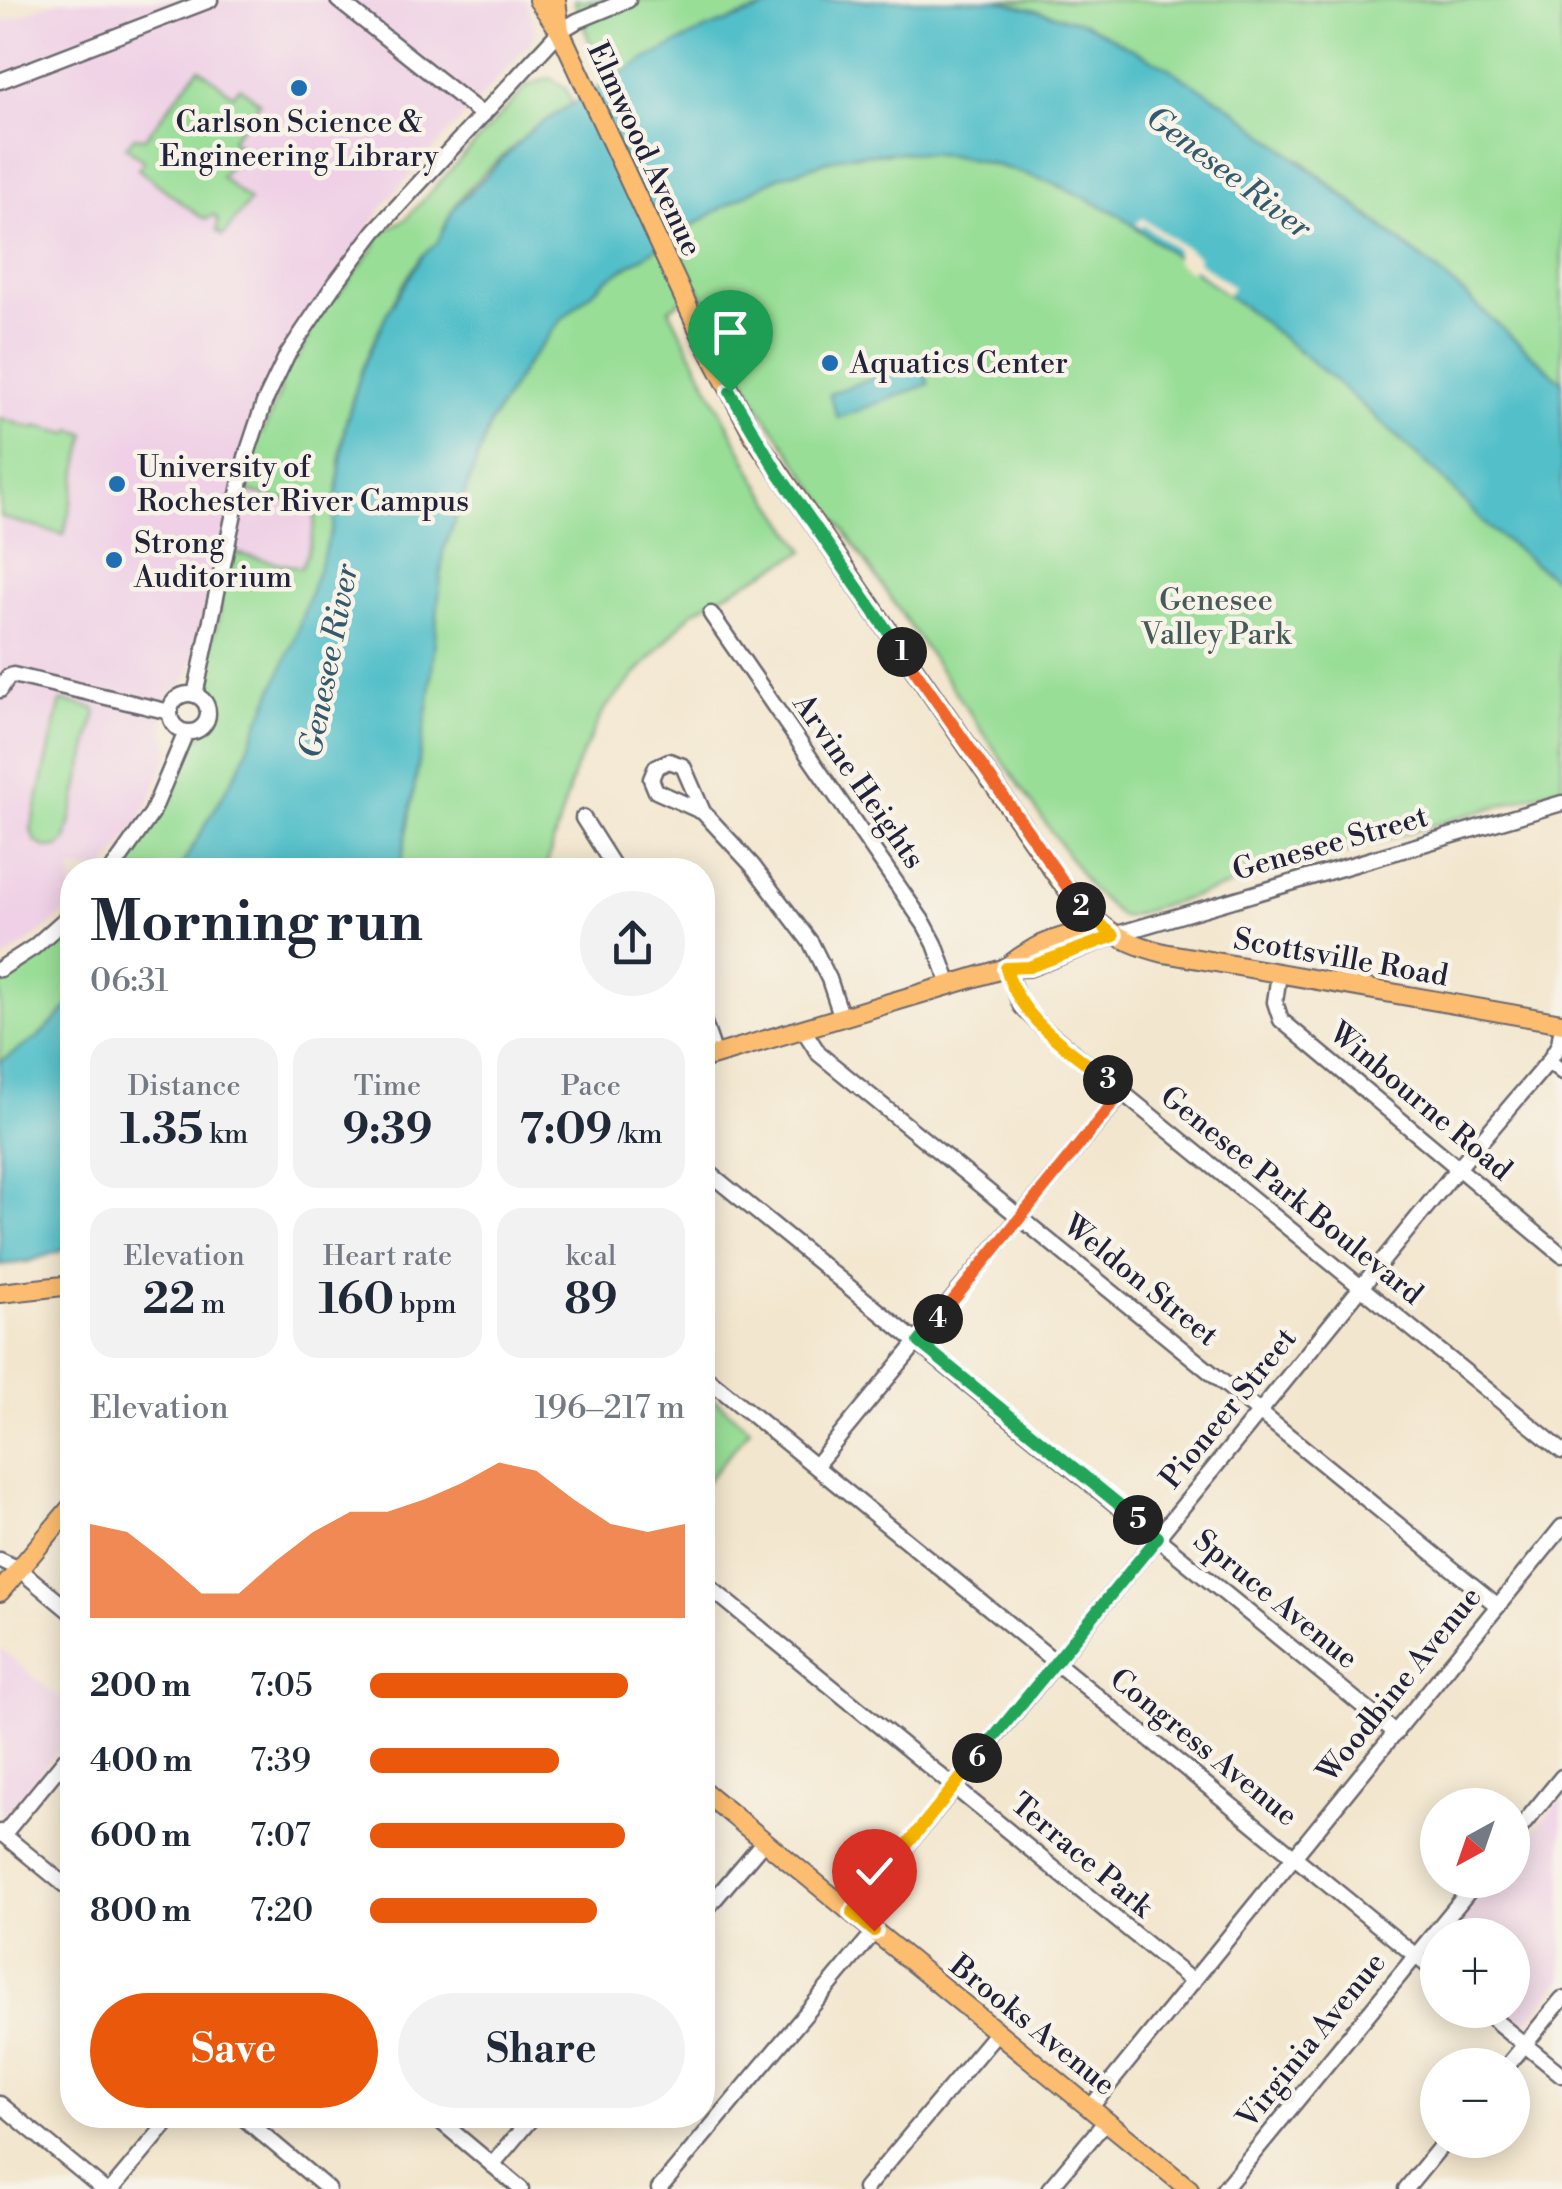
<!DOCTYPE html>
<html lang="en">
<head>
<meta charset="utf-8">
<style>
  body { margin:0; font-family:"Libre Bodoni",serif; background:#f2f2f3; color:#1f2937; height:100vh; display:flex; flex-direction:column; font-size:38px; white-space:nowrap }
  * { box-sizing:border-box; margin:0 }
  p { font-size:32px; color:#747a83 }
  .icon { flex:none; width:55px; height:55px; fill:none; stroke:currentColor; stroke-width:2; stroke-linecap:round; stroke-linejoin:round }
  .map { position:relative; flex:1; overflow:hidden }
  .side { position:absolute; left:60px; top:858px; width:655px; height:1270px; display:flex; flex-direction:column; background:#fff; border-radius:40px; box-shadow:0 5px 25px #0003 }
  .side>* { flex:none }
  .needle { width:65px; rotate:220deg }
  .fabs { position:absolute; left:1420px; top:1788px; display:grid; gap:20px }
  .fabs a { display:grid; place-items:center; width:110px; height:110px; border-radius:50%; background:#fff; box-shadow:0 5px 25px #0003; font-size:50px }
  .pin { position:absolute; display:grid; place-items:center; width:85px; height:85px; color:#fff; margin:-102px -42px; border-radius:50% 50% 50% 0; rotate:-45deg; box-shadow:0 0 10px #0007 }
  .pin .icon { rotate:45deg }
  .km { position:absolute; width:50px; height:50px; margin:-25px; border-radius:50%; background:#222; color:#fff; font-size:28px; line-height:50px; text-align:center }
  .round { display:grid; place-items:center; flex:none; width:105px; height:105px; border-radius:52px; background:#f2f2f3 }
  .overview { display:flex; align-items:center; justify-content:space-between; height:170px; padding:0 30px }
  h1 { font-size:55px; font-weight:700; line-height:75px }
  .stats { display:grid; grid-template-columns:repeat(3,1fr); gap:15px; height:170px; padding:10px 30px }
  .stats div { display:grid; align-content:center; border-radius:25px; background:#f2f2f3; text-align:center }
  .stats b { font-size:42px; font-weight:700 }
  .stats small { font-size:28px; font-weight:400 }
  .stats p { font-size:28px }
  .chart { height:280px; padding:20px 30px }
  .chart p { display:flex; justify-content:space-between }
  .chart svg { width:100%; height:180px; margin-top:10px; fill:#ea580c; opacity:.7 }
  .primary-button { display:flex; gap:20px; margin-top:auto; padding:20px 30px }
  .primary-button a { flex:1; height:115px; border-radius:60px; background:#ea580c; color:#fff; font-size:40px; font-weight:700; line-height:115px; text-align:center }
  .primary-button a+a { background:#f2f2f3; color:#1f2937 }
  ul { padding:0 30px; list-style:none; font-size:32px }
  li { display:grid; grid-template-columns:160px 120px 1fr; align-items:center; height:75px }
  li i { height:25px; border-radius:12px; background:#ea580c }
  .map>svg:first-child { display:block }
  .built { fill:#efd0e6 }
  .green { fill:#99de97; stroke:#5e8069; stroke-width:2.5 }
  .water { fill:#52bfc9; stroke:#3a7082; stroke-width:2.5 }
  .pier { fill:#f3e6ce }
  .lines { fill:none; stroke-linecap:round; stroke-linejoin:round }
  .minor-casing { stroke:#6b676e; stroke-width:19 }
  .major-casing { stroke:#6b676e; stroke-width:22 }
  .minor { stroke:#fff; stroke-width:14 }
  .major { stroke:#fcbd6f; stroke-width:18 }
  .split-1-casing { stroke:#fff; stroke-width:20 }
  .split-2-casing { stroke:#fff; stroke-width:20 }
  .split-3-casing { stroke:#fff; stroke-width:20 }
  .split-4-casing { stroke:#fff; stroke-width:20 }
  .split-5-casing { stroke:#fff; stroke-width:20 }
  .split-6-casing { stroke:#fff; stroke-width:20 }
  .split-7-casing { stroke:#fff; stroke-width:20 }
  .split-1 { stroke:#22a559; stroke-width:12 }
  .split-2 { stroke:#f0652b; stroke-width:12 }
  .split-3 { stroke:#f5b400; stroke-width:12 }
  .split-4 { stroke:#f0652b; stroke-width:12 }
  .split-5 { stroke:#22a559; stroke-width:12 }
  .split-6 { stroke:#22a559; stroke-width:12 }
  .split-7 { stroke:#f5b400; stroke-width:12 }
  .poi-dot { fill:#1f6fb2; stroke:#f7f3e8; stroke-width:4 }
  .labels { text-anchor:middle; stroke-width:9; stroke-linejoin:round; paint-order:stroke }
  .poi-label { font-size:30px; fill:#22223b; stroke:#f7f3e8; text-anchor:start }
  .street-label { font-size:30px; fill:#22223b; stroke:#f7f3e8 }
  .park-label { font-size:30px; fill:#465a57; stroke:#f7f3e8 }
  .water-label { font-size:32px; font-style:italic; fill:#33596d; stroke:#f7f3e8 }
</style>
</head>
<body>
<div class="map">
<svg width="1562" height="2189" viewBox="0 0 1562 2189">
  <rect width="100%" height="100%" fill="#f7f3e8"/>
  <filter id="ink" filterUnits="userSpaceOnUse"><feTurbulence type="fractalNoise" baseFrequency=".01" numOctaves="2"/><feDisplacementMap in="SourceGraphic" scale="20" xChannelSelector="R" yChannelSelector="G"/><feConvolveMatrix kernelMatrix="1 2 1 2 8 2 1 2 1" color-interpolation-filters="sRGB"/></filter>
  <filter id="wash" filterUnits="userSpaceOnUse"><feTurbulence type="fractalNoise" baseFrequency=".0048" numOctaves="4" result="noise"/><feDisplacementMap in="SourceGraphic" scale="40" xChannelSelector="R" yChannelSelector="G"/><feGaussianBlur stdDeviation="2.25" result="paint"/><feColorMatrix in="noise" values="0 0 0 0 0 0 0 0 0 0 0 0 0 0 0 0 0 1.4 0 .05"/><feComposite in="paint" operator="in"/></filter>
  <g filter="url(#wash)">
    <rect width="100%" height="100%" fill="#f3e6ce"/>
    <g class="built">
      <polygon points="61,0 526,0 536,30 531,42 386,202 270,376 241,451 245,491 315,506 316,522 301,569 219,549 191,671 183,684 170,693 162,722 171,750 141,820 105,870 72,870 72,905 45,930 0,962 0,23"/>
      <polygon points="0,1648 72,1709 72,1733 1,1819"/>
      <polygon points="1562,1797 1562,1980 1524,2026 1504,2010 1512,2010 1512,1935 1448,1935 1494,1880 1512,1880 1513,1857"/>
    </g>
    <g class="green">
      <path d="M574,0H799C729,15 665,46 606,85Z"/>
      <polygon points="998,0 1562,0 1562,382 1446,278 1302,161"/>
      <polygon points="199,68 233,95 240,87 260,103 231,140 243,149 221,177 250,201 223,236 217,231 218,219 213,215 207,219 199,216 138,169 144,161 126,147 134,137 145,138"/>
      <path d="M550,78L565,87L573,105C537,125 476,174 453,209C447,219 445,234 437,243C432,249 425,252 420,259C385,308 360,366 345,425C337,459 341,497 332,530C301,646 246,771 179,870H119L156,816L188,747L211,725L212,703L204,674L221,608L218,604L222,589L226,587L232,565L228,560L230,552L301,568C310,548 316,529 315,507L245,491C248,480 261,470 253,455L259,434L263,432L281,390L279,384L291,361L296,360L309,338L308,333L330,300L335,299L376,245V240L385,230L406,219L528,85Z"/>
      <polygon points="903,152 951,155 1026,173 1091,199 1118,214 1253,314 1338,383 1438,474 1488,527 1562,585 1562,787 1125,917 1119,915 1091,889 757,404 699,288 669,309 756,479 805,551 692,612 604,710 575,769 545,870 400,870 429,702 443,552 491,422 523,369 562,319 606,280 713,213 776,178 843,156"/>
      <polygon points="0,418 35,429 36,426 70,434 72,430 86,434 64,535 0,517"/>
      <polygon points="63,701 94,708 96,712 66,840 59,847 46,848 35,841 31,830 60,704"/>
      <polygon points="72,921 72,1004 37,1038 0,1062 0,976 29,957"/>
      <polygon points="703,1390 750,1429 703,1486"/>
    </g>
    <g class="water">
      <polygon points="799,0 998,0 1084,23 1165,66 1234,109 1446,278 1562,382 1562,585 1488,527 1438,474 1338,383 1253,314 1118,214 1056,184 993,164 951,155 903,152 844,156 776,178 713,213 606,280 562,319 523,369 491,422 443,552 429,702 400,870 179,870 240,766 293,643 333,526 345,426 362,369 387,313 423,255 437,243 453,209 532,129 644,60 707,29 772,6"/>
      <polygon points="919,360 929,384 838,418 829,394"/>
      <polygon points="72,1004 72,1247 27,1262 0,1265 0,1062 37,1038"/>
    </g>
    <polygon class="pier" points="1142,218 1199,257 1197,261 1233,287 1227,295 1194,268 1190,272 1194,275 1176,262 1176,249 1144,225 1141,228 1136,224"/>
  </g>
  <g filter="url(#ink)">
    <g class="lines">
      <defs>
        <g id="minor">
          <polyline points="338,0 483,115"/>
          <polyline points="0,81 210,0"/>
          <polyline points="711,614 925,925 935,944 950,985"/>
          <polyline points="0,690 8,677 13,675 170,712"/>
          <circle cx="189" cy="713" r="19"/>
          <polyline points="195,695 246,457 264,403 287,355 332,288 375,231 560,31 577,21 628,0"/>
          <polyline points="703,812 683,766 669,761 656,767 651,779 656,791 703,812 752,865 811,943 829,979 842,1018"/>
          <polyline points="583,818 616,870"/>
          <polyline points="112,870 152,813 186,732"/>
          <polyline points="1114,935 1562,803"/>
          <polyline points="1006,968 1021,1006 1042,1027 1562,1451"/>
          <polyline points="0,969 34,947 72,913"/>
          <polyline points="1279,974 1275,1002 1281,1020 1562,1255"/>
          <polyline points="702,1017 715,1055"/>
          <polyline points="803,1029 819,1054 1498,1606"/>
          <polyline points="1549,1061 1562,1072"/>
          <polyline points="702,1167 1396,1733"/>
          <polyline points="702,1374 1438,1974"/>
          <polyline points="816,1465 1123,1092"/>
          <polyline points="0,1560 19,1569 72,1613"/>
          <polyline points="702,1581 1193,1982"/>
          <polyline points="0,1832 72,1891"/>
          <polyline points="3,1835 72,1751"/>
          <polyline points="1512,1838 1562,1777"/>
          <polyline points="852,1913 1458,1168 1549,1061 1559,1044 1562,1026"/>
          <polyline points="702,1914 764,1841"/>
          <polyline points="1482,2010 1562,2075"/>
          <polyline points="1508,2065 1562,1999"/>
          <polyline points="0,2104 103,2189"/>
          <polyline points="1090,2108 1562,1527"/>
          <polyline points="240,2115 328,2189"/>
          <polyline points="433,2115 521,2189"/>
          <polyline points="492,2165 534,2115"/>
          <polyline points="112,2189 174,2115"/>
          <polyline points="659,2189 875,1931"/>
          <polyline points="865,2189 997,2032"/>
          <polyline points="1049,2189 1106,2121"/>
          <polyline points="1224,2189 1478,1880"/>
          <polyline points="1406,2189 1446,2140"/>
        </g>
        <g id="major">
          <path d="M538,0L560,31L704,341L754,436L1059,879C1091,920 1111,940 1164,953L1562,1023"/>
          <polyline points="556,0 560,31"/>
          <path d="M1006,968C1032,945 1072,928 1106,934"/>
          <polyline points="702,1059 1006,968 1029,967 1113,935"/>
          <polyline points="0,1293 72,1285"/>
          <polyline points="0,1592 72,1506"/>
          <polyline points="702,1790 1189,2189"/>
        </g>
      </defs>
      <use href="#minor" class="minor-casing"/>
      <use href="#major" class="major-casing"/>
      <use href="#minor" class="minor"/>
      <use href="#major" class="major"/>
    </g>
  </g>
  <g class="lines" filter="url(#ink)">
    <defs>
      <polyline id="split-1" points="730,392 778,473 902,652"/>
      <polyline id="split-2" points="902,652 1081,907"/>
      <path id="split-3" d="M1081,907L1114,936L1029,967L1006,968C1020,1021 1067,1047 1108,1080"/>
      <polyline id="split-4" points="938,1319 1122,1092 1108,1080"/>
      <polyline id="split-5" points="938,1319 919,1342 1138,1520"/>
      <polyline id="split-6" points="977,1758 1158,1537 1138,1520"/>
      <polyline id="split-7" points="874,1931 852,1913 977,1758"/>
    </defs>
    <use href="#split-1" class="split-1-casing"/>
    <use href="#split-2" class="split-2-casing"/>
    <use href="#split-3" class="split-3-casing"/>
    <use href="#split-4" class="split-4-casing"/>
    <use href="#split-5" class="split-5-casing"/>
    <use href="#split-6" class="split-6-casing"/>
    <use href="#split-7" class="split-7-casing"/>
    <use href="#split-1" class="split-1"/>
    <use href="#split-2" class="split-2"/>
    <use href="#split-3" class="split-3"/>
    <use href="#split-4" class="split-4"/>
    <use href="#split-5" class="split-5"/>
    <use href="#split-6" class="split-6"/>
    <use href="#split-7" class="split-7"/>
  </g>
  <g class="poi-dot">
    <circle cx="299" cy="88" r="10"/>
    <circle cx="830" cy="363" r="10"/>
    <circle cx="117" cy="484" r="10"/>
    <circle cx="114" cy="560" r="10"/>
  </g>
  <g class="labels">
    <g class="poi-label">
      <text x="299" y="132" text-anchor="middle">Carlson Science &amp;<tspan x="299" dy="34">Engineering Library</tspan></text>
      <text x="850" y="373">Aquatics Center</text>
      <text x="137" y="477">University of<tspan x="137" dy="34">Rochester River Campus</tspan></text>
      <text x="134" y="553">Strong<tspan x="134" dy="34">Auditorium</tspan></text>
    </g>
    <g class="street-label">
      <text transform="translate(645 149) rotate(65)" y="10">Elmwood Avenue</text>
      <text transform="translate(859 781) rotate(55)" y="10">Arvine Heights</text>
      <text transform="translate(1330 843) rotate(-16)" y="10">Genesee Street</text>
      <text transform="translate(1341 957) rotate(10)" y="10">Scottsville Road</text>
      <text transform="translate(1421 1101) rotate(40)" y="10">Winbourne Road</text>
      <text transform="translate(1292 1195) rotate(39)" y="10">Genesee Park Boulevard</text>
      <text transform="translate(1141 1280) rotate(39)" y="10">Weldon Street</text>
      <text transform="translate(1228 1408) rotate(-51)" y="10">Pioneer Street</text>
      <text transform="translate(1276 1599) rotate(39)" y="10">Spruce Avenue</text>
      <text transform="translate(1399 1684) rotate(-51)" y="10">Woodbine Avenue</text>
      <text transform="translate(1204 1747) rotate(39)" y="10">Congress Avenue</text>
      <text transform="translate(1082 1855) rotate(40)" y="10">Terrace Park</text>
      <text transform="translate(1033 2025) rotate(39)" y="10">Brooks Avenue</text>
      <text transform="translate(1311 2040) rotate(-51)" y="10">Virginia Avenue</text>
    </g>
    <g class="park-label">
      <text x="1216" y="610">Genesee<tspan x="1216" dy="34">Valley Park</tspan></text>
    </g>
    <g class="water-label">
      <text transform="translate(1229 172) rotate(37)" y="11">Genesee River</text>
      <text transform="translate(328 661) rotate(-79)" y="11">Genesee River</text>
    </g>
  </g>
</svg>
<div class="fabs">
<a><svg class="needle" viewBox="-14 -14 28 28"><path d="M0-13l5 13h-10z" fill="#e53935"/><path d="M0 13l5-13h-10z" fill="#747a83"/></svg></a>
<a>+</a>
<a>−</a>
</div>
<div class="pin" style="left:730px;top:392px;background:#1e9e55"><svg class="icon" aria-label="arrive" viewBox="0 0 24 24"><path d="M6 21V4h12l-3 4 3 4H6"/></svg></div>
<div class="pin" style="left:874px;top:1931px;background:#d93025"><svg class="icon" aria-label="check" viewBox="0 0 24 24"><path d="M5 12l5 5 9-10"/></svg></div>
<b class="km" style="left:902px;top:652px">1</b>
<b class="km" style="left:1081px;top:907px">2</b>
<b class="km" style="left:1108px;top:1080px">3</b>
<b class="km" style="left:938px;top:1319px">4</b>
<b class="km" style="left:1138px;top:1520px">5</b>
<b class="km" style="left:977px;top:1758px">6</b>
<section class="side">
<div class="overview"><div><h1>Morning run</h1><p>06:31</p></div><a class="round"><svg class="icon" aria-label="share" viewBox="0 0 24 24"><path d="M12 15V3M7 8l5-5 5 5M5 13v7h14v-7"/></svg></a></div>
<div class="stats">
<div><p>Distance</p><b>1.35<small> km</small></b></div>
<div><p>Time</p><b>9:39</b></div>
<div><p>Pace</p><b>7:09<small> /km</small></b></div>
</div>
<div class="stats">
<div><p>Elevation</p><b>22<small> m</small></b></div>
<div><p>Heart rate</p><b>160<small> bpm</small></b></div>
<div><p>kcal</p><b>89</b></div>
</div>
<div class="chart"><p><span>Elevation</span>196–217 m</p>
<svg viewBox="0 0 160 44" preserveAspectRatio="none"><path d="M0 44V21L10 23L20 30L30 38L40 38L50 30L60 23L70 18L80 18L90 15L100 11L110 6L120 8L130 15L140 21L150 23L160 21V44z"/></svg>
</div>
<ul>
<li><b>200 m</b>7:05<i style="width:82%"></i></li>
<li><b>400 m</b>7:39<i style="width:60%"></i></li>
<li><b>600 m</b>7:07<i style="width:81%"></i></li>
<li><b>800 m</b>7:20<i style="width:72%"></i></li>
</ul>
<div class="primary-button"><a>Save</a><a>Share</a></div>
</section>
</div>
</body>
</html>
